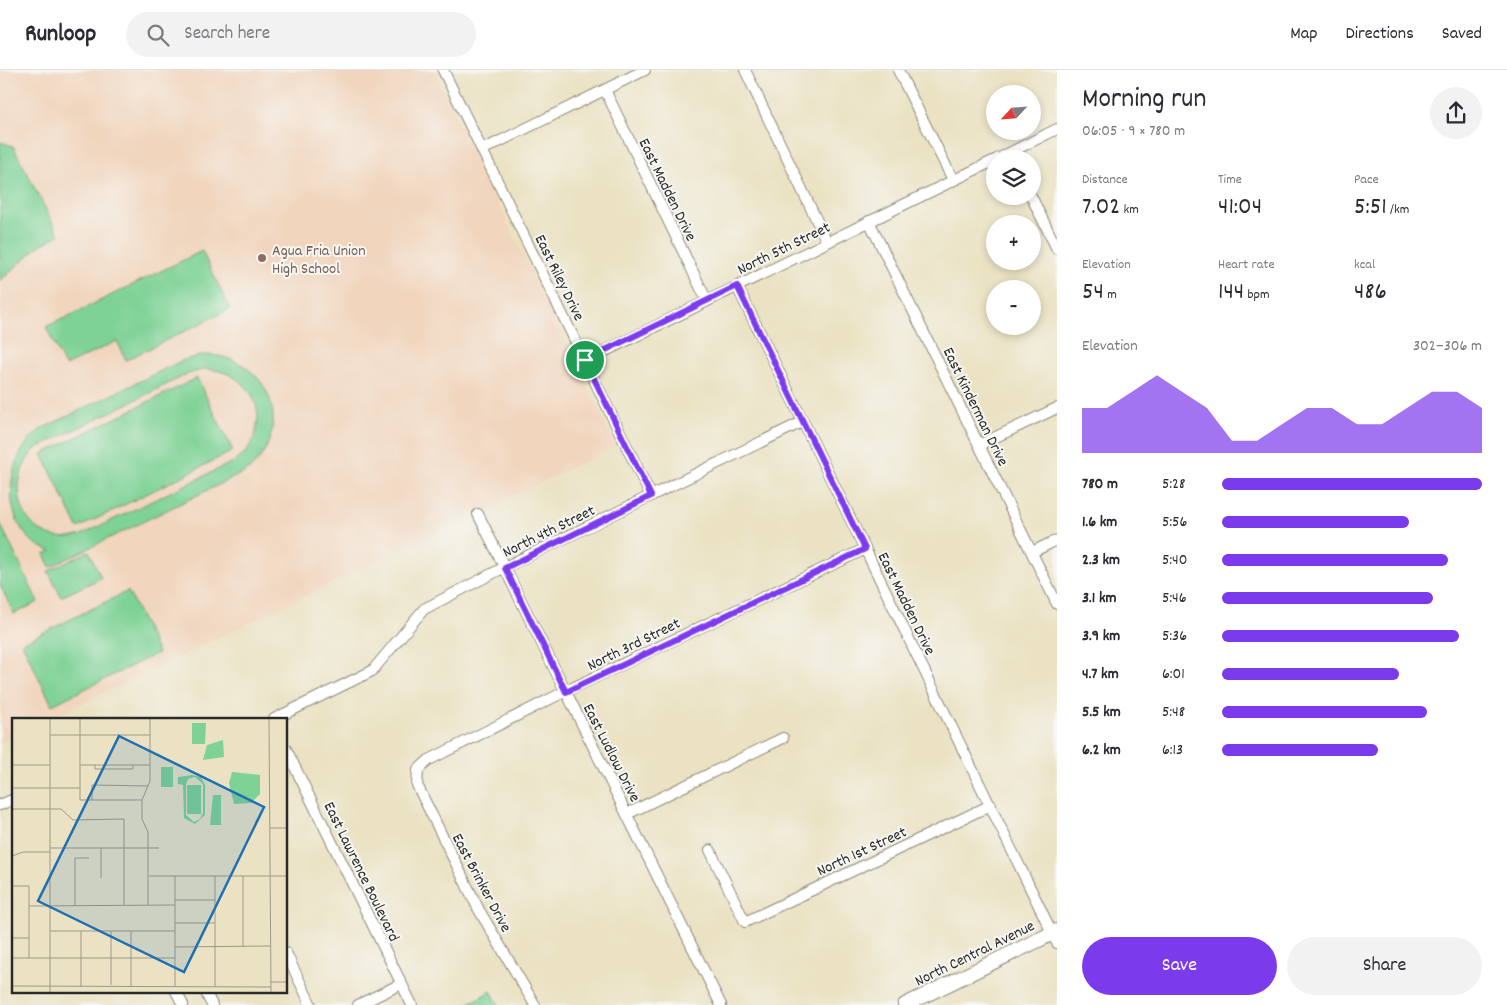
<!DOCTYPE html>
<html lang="en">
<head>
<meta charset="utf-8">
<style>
  body { margin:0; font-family:Dekko,sans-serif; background:#f2f2f3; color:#2b2b33; height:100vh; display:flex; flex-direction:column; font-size:19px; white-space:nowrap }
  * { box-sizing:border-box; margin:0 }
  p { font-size:16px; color:#7c7c81 }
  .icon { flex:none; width:28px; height:28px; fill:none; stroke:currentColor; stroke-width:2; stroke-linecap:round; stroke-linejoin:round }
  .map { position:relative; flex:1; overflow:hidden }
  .panel { display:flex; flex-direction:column; background:#fff; width:450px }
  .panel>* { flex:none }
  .needle { width:32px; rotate:244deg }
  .tools { position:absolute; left:986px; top:15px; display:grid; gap:10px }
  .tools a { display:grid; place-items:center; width:55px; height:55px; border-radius:50%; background:#fff; box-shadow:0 2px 8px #0003; font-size:25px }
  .pin { position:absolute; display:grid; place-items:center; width:42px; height:42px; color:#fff; margin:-21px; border:2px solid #fff; border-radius:50%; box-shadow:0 1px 5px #0007 }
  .round { display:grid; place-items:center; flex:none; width:52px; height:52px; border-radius:26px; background:#f2f2f3 }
  .overview { display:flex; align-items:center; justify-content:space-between; height:85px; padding:0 25px }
  h1 { font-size:28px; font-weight:600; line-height:38px }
  .metrics { display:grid; grid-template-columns:repeat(3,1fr); gap:8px; height:85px; padding:5px 25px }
  .metrics div { display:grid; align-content:center }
  .metrics b { font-size:25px; font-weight:600 }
  .metrics small { font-size:14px; font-weight:400 }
  .metrics p { font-size:14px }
  .chart { height:140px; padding:10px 25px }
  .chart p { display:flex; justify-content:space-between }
  .chart svg { width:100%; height:90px; margin-top:5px; fill:#7c3aed; opacity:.7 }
  .cta { display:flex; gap:10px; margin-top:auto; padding:10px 25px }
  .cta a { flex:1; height:58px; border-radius:30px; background:#7c3aed; color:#fff; font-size:20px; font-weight:600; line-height:58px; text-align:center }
  .cta a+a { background:#f2f2f3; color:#2b2b33 }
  ul { padding:0 25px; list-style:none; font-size:16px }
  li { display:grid; grid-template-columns:80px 60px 1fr; align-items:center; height:38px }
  li i { height:12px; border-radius:6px; background:#7c3aed }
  header { display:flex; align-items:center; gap:30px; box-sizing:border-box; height:70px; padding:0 25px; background:#fff; border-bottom:1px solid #e1e1e2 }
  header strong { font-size:24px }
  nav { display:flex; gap:28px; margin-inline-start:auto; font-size:18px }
  .search { width:350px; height:45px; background:#f2f2f3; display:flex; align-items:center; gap:12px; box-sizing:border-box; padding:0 18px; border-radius:28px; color:#7c7c81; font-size:19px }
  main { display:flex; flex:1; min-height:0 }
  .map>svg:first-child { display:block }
  .built { fill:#f1d5bd }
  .green { fill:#7ed295; stroke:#547e60; fill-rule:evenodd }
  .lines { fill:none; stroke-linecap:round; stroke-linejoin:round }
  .street-casing { stroke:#8b8677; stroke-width:12 }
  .secondary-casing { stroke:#8b8677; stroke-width:16 }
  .street { stroke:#fff; stroke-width:10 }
  .secondary { stroke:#fff; stroke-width:14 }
  .route-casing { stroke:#fff; stroke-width:10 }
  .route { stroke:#7c3aed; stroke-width:6 }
  .education-dot { fill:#8d6e63; stroke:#f6f6f2; stroke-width:2 }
  .labels { text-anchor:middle; stroke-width:4; stroke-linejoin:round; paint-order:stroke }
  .street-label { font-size:16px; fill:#2b2b2b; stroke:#f6f6f2 }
  .education-label { font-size:16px; fill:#785e54; stroke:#f6f6f2; text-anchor:start }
  .inset-road { fill:none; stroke:#9e9986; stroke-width:1 }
  .view { fill:#1f6fb2; fill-opacity:0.15; stroke:#1f6fb2; stroke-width:2.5 }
  .inset-edge { fill:none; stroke:#2b2b2b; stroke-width:2.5 }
</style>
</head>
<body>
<header>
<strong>Runloop</strong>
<div class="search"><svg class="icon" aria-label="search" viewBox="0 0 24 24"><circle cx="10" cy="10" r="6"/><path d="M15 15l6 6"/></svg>Search here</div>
<nav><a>Map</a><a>Directions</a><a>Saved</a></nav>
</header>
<main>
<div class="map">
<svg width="1057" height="935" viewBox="0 0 1057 935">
  <rect width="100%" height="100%" fill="#f6f6f2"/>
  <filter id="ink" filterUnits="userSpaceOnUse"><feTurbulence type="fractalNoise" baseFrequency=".02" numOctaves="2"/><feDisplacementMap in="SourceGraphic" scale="10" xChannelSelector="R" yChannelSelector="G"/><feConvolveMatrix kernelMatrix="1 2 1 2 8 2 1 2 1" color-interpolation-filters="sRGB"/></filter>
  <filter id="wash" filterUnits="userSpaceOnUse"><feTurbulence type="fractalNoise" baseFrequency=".0096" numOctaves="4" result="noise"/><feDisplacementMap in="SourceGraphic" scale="20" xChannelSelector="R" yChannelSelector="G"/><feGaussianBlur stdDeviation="1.12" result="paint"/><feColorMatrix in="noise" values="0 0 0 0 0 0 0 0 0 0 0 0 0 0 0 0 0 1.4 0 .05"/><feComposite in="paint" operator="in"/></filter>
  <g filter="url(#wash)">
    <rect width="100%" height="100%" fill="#ebe2c3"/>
    <polygon class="built" points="0,0 433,0 616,376 50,649 14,649 14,666 0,673"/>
    <g class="green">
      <polygon points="0,72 13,76 59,165 39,176 0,211"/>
      <polygon points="202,181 230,239 126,290 117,271 65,296 46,257"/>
      <path d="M203,285C251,283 288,329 267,376C262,386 255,396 245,402L50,497L44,484L51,481C0,466 0,388 41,359L181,291ZM206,299C242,301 268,331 254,367C250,377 244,386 235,391L81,465C26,481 0,417 35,379L188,304Z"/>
      <polygon points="197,308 233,381 78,458 42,384"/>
      <polygon points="0,453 38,532 14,544 0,515"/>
      <polygon points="89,481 101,508 61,527 48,501"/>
      <polygon points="128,521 158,583 52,635 22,573"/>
      <polygon points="491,921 499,935 466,935"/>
    </g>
  </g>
  <g filter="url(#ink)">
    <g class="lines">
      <defs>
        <g id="street">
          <polyline points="443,0 651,426"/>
          <polyline points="745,0 827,172"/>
          <polyline points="898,0 953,110"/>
          <polyline points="605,20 707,231"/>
          <polyline points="482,80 645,0"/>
          <polyline points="997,89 1057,59"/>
          <polyline points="1031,126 1057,179"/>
          <polyline points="869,151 1057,534"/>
          <polyline points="737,216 1057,873"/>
          <polyline points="585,291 995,90"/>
          <polyline points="979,375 1057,338"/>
          <polyline points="478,444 721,935"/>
          <polyline points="1032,482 1057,470"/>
          <polyline points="274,649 372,601 424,539 505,497 802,352"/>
          <polyline points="286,679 412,935"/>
          <polyline points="0,735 14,729"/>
          <polyline points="627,744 783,668"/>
          <polyline points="710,780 745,852 991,735"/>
          <polyline points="286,883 311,935"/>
          <polyline points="176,921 183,935"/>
          <polyline points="205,921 212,935"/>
          <polyline points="358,935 401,914"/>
          <polyline points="535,935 479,840 417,715 418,700 429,690 566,621 865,479"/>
        </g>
        <polyline id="secondary" points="905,935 1057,861"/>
      </defs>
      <use href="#street" class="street-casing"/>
      <use href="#secondary" class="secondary-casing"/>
      <use href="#street" class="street"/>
      <use href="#secondary" class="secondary"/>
    </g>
  </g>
  <g class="lines" filter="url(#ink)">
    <defs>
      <polygon id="route" points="737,216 865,479 566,622 505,498 651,426 585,290"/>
    </defs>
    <use href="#route" class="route-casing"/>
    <use href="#route" class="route"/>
  </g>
  <circle class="education-dot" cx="262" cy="188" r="5"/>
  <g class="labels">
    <g class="street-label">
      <text transform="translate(669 119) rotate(64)" y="6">East Madden Drive</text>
      <text transform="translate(783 177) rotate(-26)" y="6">North 5th Street</text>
      <text transform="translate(561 207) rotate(64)" y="6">East Riley Drive</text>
      <text transform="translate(977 336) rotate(64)" y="6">East Kinderman Drive</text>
      <text transform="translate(548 460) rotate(-26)" y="6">North 4th Street</text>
      <text transform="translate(908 533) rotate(64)" y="6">East Madden Drive</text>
      <text transform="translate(633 573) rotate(-26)" y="6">North 3rd Street</text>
      <text transform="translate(613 682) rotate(63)" y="6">East Ludlow Drive</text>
      <text transform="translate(861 780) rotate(-25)" y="6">North 1st Street</text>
      <text transform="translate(363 801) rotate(64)" y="6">East Lawrence Boulevard</text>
      <text transform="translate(483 812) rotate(62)" y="6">East Brinker Drive</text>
      <text transform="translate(974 882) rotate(-26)" y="6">North Central Avenue</text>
    </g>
    <g class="education-label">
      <text x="272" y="185">Agua Fria Union<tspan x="272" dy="18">High School</tspan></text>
    </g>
  </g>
  <g transform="translate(12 648)">
    <rect width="275" height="275" fill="#ebe2c3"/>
    <path d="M180,5H194L193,26H180ZM211,22L212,39L191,42L195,27ZM149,49H161V69H149ZM220,54L248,57V76L239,85L222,86L217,65ZM180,57L189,59L193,67V97L183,106L172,100L171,67L166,66V59ZM183,59L191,66V95L188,101L182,104L174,97V67L176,61ZM175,67H189V96H175ZM201,77H209V107H198Z" fill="#7ed295" fill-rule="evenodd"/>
    <path class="inset-road" d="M38,1V274M68,1V82H130M257,1L259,274M38,17H138M0,47H38M68,47H138M83,47V51H121V47M0,70H68M80,82V67L136,68M0,91H49L61,102L112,101V187M258,110H275M38,130H147M0,138L11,134H38M137,158H275M163,158V269M203,158V269M89,160V130M0,168H17V240M163,182H203M63,187V140H77M136,187V114L130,101V82L138,63V1M17,188L163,187M163,205H203M38,213H163M0,220H17M163,229L258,228M231,229V158M0,240H163M259,264H275M99,267V213M0,268L259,269M69,269V213M119,269V213"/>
    <path class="view" d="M107,18L252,89L172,254L26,183Z"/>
    <rect width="275" height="275" class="inset-edge"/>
  </g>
</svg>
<div class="tools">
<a><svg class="needle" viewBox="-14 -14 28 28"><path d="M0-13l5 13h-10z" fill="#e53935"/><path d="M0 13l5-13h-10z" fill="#7c7c81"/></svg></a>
<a><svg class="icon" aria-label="layers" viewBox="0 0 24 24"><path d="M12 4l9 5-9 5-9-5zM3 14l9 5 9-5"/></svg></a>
<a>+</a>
<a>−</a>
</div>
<div class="pin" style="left:585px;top:290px;background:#1e9e55"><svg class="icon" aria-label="arrive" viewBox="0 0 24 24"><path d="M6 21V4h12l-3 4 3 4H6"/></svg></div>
</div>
<section class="panel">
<div class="overview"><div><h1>Morning run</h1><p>06:05 · 9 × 780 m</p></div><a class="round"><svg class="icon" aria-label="share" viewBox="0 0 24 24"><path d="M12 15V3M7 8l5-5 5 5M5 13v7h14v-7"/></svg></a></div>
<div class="metrics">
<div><p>Distance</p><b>7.02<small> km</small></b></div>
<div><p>Time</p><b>41:04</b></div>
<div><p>Pace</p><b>5:51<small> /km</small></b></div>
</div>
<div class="metrics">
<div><p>Elevation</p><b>54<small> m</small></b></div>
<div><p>Heart rate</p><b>144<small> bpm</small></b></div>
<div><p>kcal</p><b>486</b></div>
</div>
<div class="chart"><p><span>Elevation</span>302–306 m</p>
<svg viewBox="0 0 160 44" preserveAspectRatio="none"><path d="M0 44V22L10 22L20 14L30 6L40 14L50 22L60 38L70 38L80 30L90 22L100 22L110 30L120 30L130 22L140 14L150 14L160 22V44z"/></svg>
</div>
<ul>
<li><b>780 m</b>5:28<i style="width:100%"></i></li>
<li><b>1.6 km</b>5:56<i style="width:72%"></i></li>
<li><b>2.3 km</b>5:40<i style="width:87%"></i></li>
<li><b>3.1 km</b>5:46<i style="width:81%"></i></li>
<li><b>3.9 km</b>5:36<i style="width:91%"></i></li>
<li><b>4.7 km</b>6:01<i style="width:68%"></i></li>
<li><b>5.5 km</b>5:48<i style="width:79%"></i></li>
<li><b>6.2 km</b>6:13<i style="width:60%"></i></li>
</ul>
<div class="cta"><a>Save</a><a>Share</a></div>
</section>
</main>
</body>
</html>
